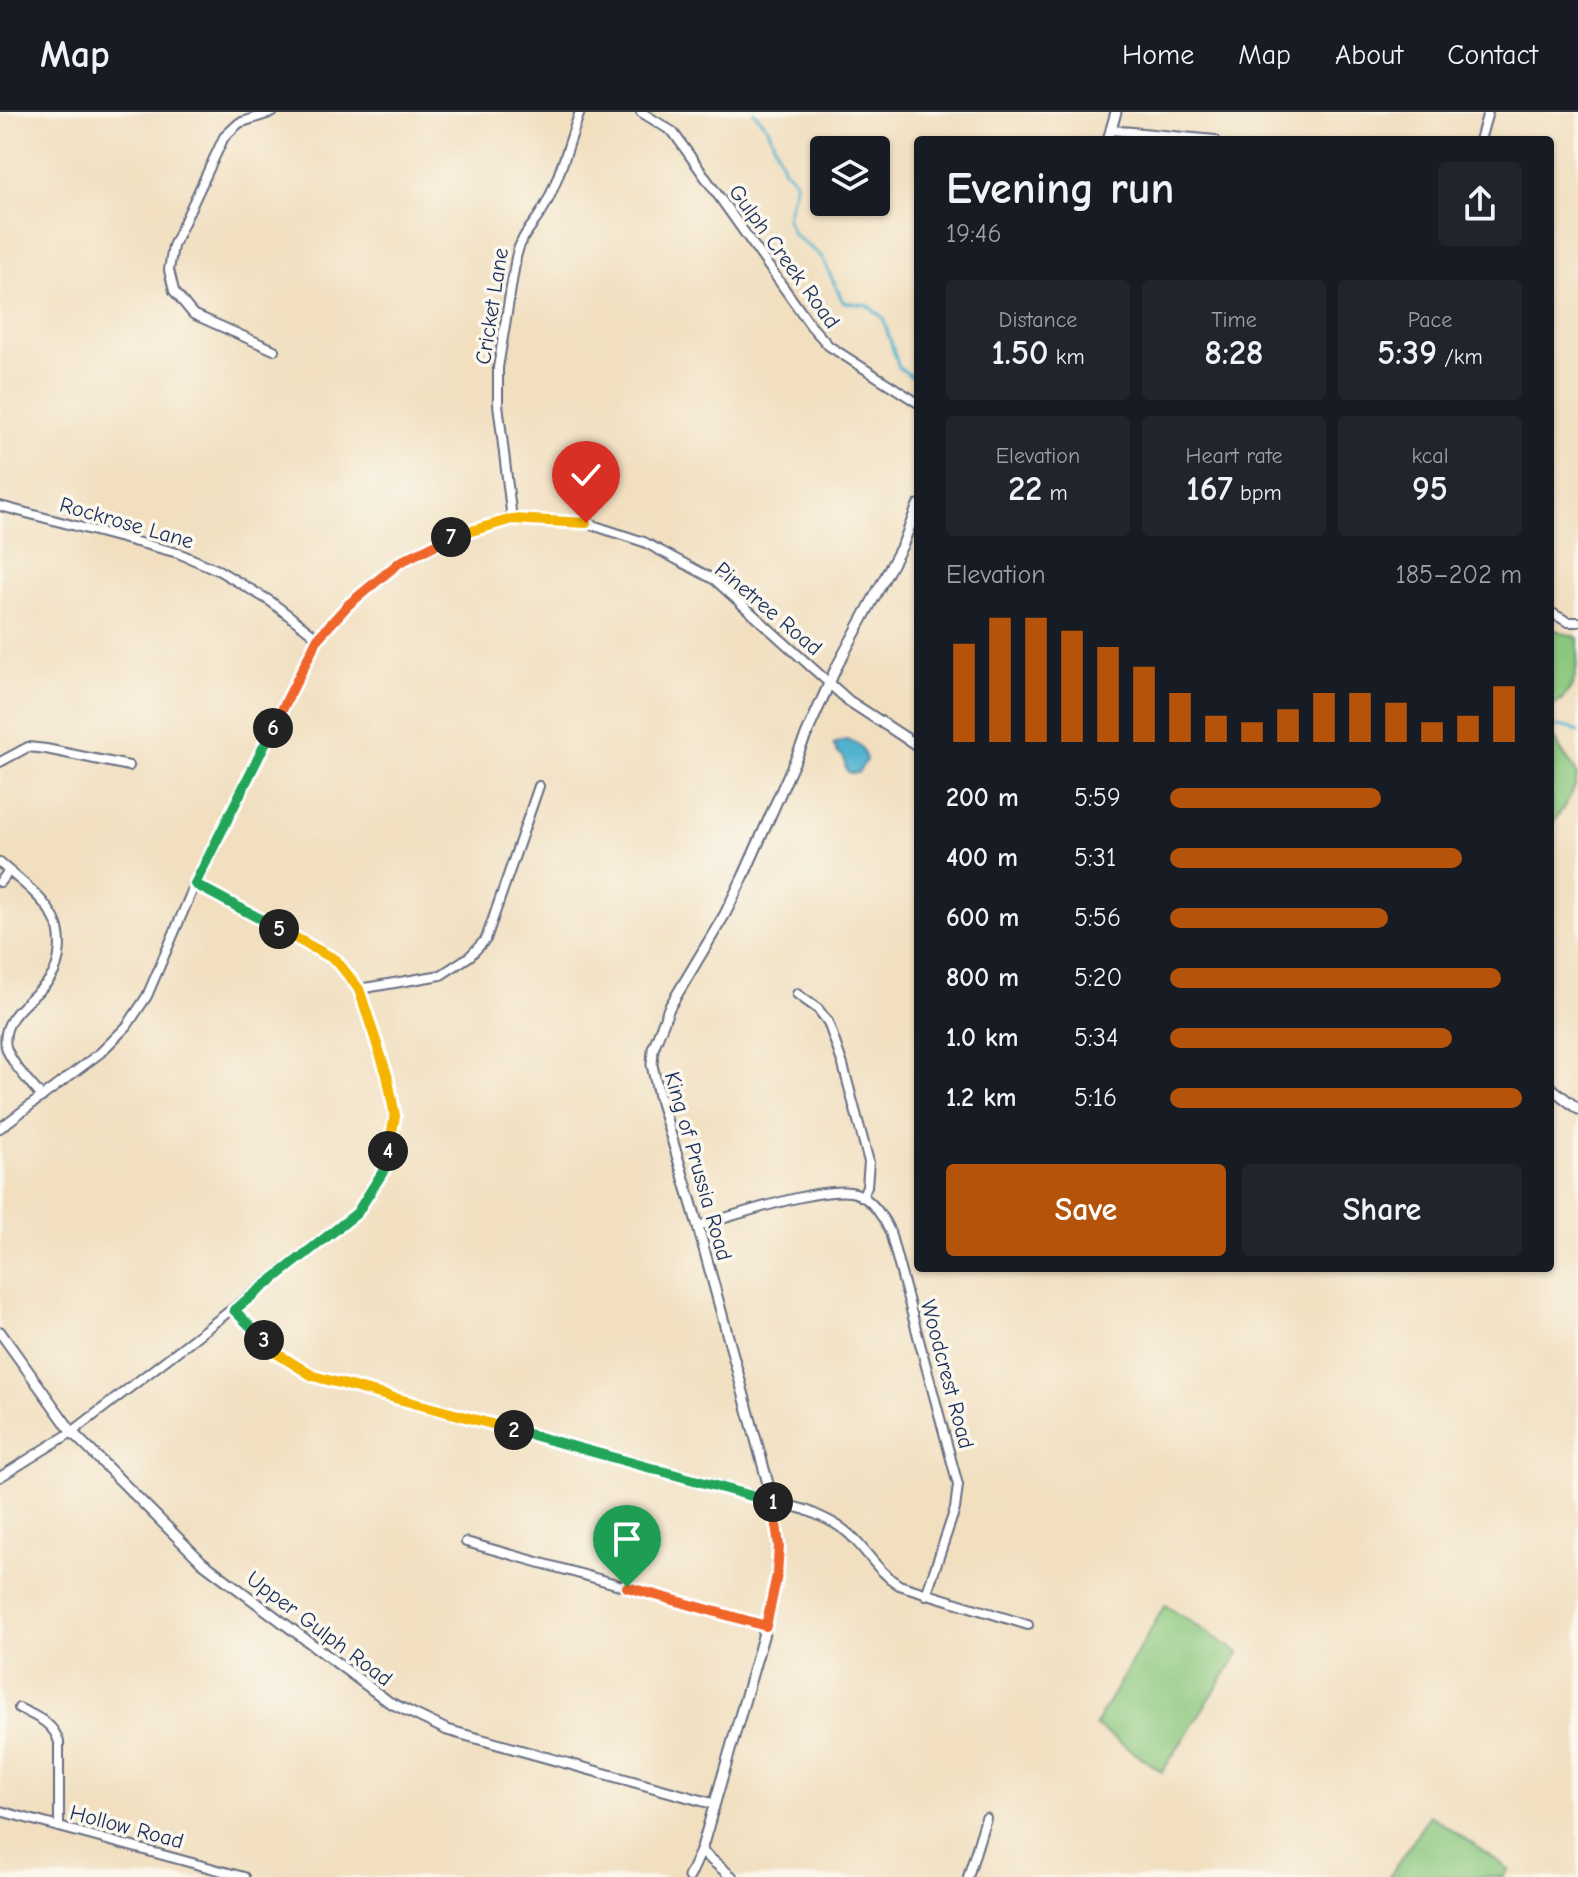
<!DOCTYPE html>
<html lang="en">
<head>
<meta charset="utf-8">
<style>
  body { margin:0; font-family:"Comic Neue",sans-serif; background:#20242c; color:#f1f3f6; height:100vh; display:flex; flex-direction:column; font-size:30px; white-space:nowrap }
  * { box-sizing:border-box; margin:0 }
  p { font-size:26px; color:#9ea1a6 }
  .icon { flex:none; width:44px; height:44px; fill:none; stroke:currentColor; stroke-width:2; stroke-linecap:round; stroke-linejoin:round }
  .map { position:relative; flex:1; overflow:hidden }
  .sheet { position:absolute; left:914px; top:24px; width:640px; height:1136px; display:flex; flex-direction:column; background:#171b24; border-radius:8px; box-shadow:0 2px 6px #0004 }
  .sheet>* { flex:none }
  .tools { position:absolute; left:810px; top:24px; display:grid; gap:16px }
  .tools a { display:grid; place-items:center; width:80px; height:80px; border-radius:8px; background:#171b24; box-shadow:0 2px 6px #0004; font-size:40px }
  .pin { position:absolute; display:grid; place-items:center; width:68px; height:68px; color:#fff; margin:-82px -34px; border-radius:50% 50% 50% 0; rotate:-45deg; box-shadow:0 0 8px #0007 }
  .pin .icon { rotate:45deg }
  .km { position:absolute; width:40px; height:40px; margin:-20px; border-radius:50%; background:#222; color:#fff; font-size:22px; line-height:40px; text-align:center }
  .round { display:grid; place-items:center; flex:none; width:84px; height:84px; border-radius:8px; background:#20242c }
  .summary { display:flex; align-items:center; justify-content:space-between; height:136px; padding:0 32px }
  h1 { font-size:44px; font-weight:700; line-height:60px }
  .figures { display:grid; grid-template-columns:repeat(3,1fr); gap:12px; height:136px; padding:8px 32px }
  .figures div { display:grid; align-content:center; border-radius:8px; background:#20242c; text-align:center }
  .figures b { font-size:34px; font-weight:700 }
  .figures small { font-size:22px; font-weight:400 }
  .figures p { font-size:22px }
  .chart { height:224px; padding:16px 32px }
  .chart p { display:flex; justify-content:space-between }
  .chart svg { width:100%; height:144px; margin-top:8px; stroke:#b45309; stroke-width:6 }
  .button { display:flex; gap:16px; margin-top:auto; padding:16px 32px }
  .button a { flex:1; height:92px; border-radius:8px; background:#b45309; color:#fff; font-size:32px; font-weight:700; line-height:92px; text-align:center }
  .button a+a { background:#20242c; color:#f1f3f6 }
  ul { padding:0 32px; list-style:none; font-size:26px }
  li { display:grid; grid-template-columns:128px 96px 1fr; align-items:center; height:60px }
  li i { height:20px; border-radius:10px; background:#b45309 }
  header { display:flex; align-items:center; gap:48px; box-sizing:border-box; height:112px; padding:0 40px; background:#171b24; border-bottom:2px solid #363941 }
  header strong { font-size:38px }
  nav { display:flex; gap:44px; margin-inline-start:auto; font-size:28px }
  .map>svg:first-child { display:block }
  .green { fill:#8bc87e; stroke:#537c6e; stroke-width:2 }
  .water { fill:#4fb2ce; stroke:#357096; stroke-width:2 }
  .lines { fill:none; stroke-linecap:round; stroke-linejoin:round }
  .stream { stroke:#4fb2ce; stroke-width:3 }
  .minor-casing { stroke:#666d80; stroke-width:12 }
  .tertiary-casing { stroke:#666d80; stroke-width:13 }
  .minor { stroke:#fff; stroke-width:8 }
  .tertiary { stroke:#fff; stroke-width:9 }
  .split-1-casing { stroke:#fff; stroke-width:16 }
  .split-2-casing { stroke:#fff; stroke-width:16 }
  .split-3-casing { stroke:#fff; stroke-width:16 }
  .split-4-casing { stroke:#fff; stroke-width:16 }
  .split-5-casing { stroke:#fff; stroke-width:16 }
  .split-6-casing { stroke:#fff; stroke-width:16 }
  .split-7-casing { stroke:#fff; stroke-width:16 }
  .split-8-casing { stroke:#fff; stroke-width:16 }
  .split-1 { stroke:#f0652b; stroke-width:10 }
  .split-2 { stroke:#22a559; stroke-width:10 }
  .split-3 { stroke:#f5b400; stroke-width:10 }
  .split-4 { stroke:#22a559; stroke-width:10 }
  .split-5 { stroke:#f5b400; stroke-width:10 }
  .split-6 { stroke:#22a559; stroke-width:10 }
  .split-7 { stroke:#f0652b; stroke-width:10 }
  .split-8 { stroke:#f5b400; stroke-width:10 }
  .labels { text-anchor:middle; stroke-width:7; stroke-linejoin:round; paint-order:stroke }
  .street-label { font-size:22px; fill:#1b2f5e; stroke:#fbf7ec }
</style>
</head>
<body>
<header>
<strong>Map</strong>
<nav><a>Home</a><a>Map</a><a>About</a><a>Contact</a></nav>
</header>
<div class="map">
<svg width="1578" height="1765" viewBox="0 0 1578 1765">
  <rect width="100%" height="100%" fill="#fbf7ec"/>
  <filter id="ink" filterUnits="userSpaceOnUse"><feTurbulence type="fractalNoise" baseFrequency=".0125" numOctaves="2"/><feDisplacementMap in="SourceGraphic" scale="16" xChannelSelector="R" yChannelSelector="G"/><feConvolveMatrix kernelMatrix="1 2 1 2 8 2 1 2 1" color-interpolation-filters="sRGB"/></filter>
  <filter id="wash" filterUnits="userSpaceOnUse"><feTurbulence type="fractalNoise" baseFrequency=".006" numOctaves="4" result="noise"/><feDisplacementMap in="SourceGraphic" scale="32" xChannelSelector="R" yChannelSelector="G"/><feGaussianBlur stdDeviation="1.8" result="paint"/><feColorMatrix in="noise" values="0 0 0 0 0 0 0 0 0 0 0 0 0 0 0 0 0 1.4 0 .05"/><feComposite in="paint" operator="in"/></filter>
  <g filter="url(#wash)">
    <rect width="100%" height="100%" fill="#f1dfc0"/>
    <g class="green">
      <path d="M1550,516L1578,526C1578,555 1578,580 1550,596Z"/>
      <path d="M1550,626L1557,628C1560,643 1572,649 1577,662C1578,678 1559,702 1550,714Z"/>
      <polygon points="1165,1493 1239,1541 1162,1660 1095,1613"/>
      <polygon points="1430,1703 1509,1757 1503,1765 1389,1765"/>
    </g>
    <path class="water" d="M845,628C859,630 863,635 866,648L858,661H850L846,658L844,645L838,641L833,632Z"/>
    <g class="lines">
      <g class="stream">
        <polyline points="754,0 768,16 784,57 796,69 787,106 793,122 822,145 843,190 867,193 883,206 899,256 911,264 918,263"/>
        <polyline points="1550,614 1570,615 1578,620"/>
      </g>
    </g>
  </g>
  <g filter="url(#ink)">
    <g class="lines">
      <defs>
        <g id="minor">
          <polyline points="273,0 239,11 224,25 173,134 169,158 174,179 193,202 274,238"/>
          <polyline points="641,0 673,20 811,214 829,234 918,291"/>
          <polyline points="1111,18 1215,28"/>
          <polyline points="1480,28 1488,0"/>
          <polyline points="0,394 178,441 218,458 270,489 318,526"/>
          <path d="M512,407L498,292V256L516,145C522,119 536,113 547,90C561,62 569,30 580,0"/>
          <polyline points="1550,500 1568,510 1578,510"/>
          <polyline points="0,650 28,635 46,637 129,654"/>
          <path d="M0,751C18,767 44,785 55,808C63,825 61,852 50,867C35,887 0,903 6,935C12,953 30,970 42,985"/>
          <polyline points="0,770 9,759"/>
          <polyline points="359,877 441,863 470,844 486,827 539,674"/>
          <polyline points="797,882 818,897 828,910 843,953 869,1050 867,1074 862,1085"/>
          <polyline points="0,1016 100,941 127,914 147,884 195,772 318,526 348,493 400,450 456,423 512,407 586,411 644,430 715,468 829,571"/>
          <path d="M698,1114C731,1105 830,1070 858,1082C873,1089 884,1106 890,1120L958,1373L955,1397L926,1483"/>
          <path d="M234,1198L276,1241L313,1264L806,1398C824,1406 842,1413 855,1428C870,1444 880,1461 899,1473L1028,1513"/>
          <polyline points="0,1365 72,1320 357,1101 384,1058 395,1004 387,963 359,877 336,848 195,772"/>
          <polyline points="466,1430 766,1514"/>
          <path d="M19,1596C36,1605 53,1610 59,1630V1715"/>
          <polyline points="0,1699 244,1765"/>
          <polyline points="968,1765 986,1706"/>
        </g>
        <g id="tertiary">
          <polyline points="1108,28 1116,0"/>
          <polyline points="829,571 849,589 918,634"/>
          <polyline points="1550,975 1578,997"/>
          <polyline points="0,1220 72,1320 202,1450 389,1590 447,1618 714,1692"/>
          <polyline points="701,1739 732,1765"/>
          <polyline points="689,1765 701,1739 766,1514 777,1463 779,1434 773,1390 694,1100 659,984 652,953 653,937 669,896 725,802 744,763 836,556 903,432 918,393"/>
        </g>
      </defs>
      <use href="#minor" class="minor-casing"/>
      <use href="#tertiary" class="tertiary-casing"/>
      <use href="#minor" class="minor"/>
      <use href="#tertiary" class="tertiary"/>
    </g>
  </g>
  <g class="lines" filter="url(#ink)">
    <defs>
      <polyline id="split-1" points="627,1475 766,1514 777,1463 779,1434 773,1390"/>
      <polyline id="split-2" points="514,1318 773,1390"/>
      <polyline id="split-3" points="264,1228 276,1241 313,1264 514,1318"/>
      <polyline id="split-4" points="264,1228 234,1198 357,1101 384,1058 388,1039"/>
      <polyline id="split-5" points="279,817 336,848 359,877 387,963 395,1004 388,1039"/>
      <polyline id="split-6" points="273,616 195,772 279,817"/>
      <polyline id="split-7" points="273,616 318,526 348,493 400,450 451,425"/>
      <polyline id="split-8" points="451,425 512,407 586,411"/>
    </defs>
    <use href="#split-1" class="split-1-casing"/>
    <use href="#split-2" class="split-2-casing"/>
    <use href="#split-3" class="split-3-casing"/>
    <use href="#split-4" class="split-4-casing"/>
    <use href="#split-5" class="split-5-casing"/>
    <use href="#split-6" class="split-6-casing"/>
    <use href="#split-7" class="split-7-casing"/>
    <use href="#split-8" class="split-8-casing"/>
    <use href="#split-1" class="split-1"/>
    <use href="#split-2" class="split-2"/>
    <use href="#split-3" class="split-3"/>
    <use href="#split-4" class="split-4"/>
    <use href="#split-5" class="split-5"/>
    <use href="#split-6" class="split-6"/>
    <use href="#split-7" class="split-7"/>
    <use href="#split-8" class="split-8"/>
  </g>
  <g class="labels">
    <g class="street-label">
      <text transform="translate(785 144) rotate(54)" y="8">Gulph Creek Road</text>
      <text transform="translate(491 194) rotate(-81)" y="8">Cricket Lane</text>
      <text transform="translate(127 410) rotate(16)" y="8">Rockrose Lane</text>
      <text transform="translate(769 496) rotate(40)" y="8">Pinetree Road</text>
      <text transform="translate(699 1054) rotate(74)" y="8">King of Prussia Road</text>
      <text transform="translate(948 1262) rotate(75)" y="8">Woodcrest Road</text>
      <text transform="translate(320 1516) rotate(37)" y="8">Upper Gulph Road</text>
      <text transform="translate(127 1714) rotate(15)" y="8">Hollow Road</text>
    </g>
  </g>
</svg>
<div class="tools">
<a><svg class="icon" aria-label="layers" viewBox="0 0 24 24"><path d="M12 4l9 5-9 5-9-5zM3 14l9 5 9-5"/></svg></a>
</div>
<div class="pin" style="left:627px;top:1475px;background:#1e9e55"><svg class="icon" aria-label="arrive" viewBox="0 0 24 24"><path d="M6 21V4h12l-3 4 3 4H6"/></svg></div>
<div class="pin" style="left:586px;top:411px;background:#d93025"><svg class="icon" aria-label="check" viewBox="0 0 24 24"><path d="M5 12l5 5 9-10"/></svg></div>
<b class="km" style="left:773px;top:1390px">1</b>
<b class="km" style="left:514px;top:1318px">2</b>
<b class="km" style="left:264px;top:1228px">3</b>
<b class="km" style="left:388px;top:1039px">4</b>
<b class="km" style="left:279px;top:817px">5</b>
<b class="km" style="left:273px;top:616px">6</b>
<b class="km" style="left:451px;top:425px">7</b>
<section class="sheet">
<div class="summary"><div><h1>Evening run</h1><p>19:46</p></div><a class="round"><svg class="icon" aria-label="share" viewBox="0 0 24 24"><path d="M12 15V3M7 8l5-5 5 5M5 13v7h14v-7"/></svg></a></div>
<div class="figures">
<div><p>Distance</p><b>1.50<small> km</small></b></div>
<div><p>Time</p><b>8:28</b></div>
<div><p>Pace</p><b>5:39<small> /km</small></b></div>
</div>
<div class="figures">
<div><p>Elevation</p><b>22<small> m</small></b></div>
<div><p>Heart rate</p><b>167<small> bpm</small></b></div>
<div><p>kcal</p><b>95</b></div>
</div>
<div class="chart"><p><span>Elevation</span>185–202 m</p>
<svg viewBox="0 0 160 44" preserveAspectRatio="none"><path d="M5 44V14M15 44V6M25 44V6M35 44V10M45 44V15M55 44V21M65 44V29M75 44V36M85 44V38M95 44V34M105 44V29M115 44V29M125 44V32M135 44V38M145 44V36M155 44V27"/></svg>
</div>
<ul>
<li><b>200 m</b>5:59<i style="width:60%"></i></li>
<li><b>400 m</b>5:31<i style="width:83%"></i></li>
<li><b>600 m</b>5:56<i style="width:62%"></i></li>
<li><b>800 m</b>5:20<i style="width:94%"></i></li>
<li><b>1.0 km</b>5:34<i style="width:80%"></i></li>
<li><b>1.2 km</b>5:16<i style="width:100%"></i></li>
</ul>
<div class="button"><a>Save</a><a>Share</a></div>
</section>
</div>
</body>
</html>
